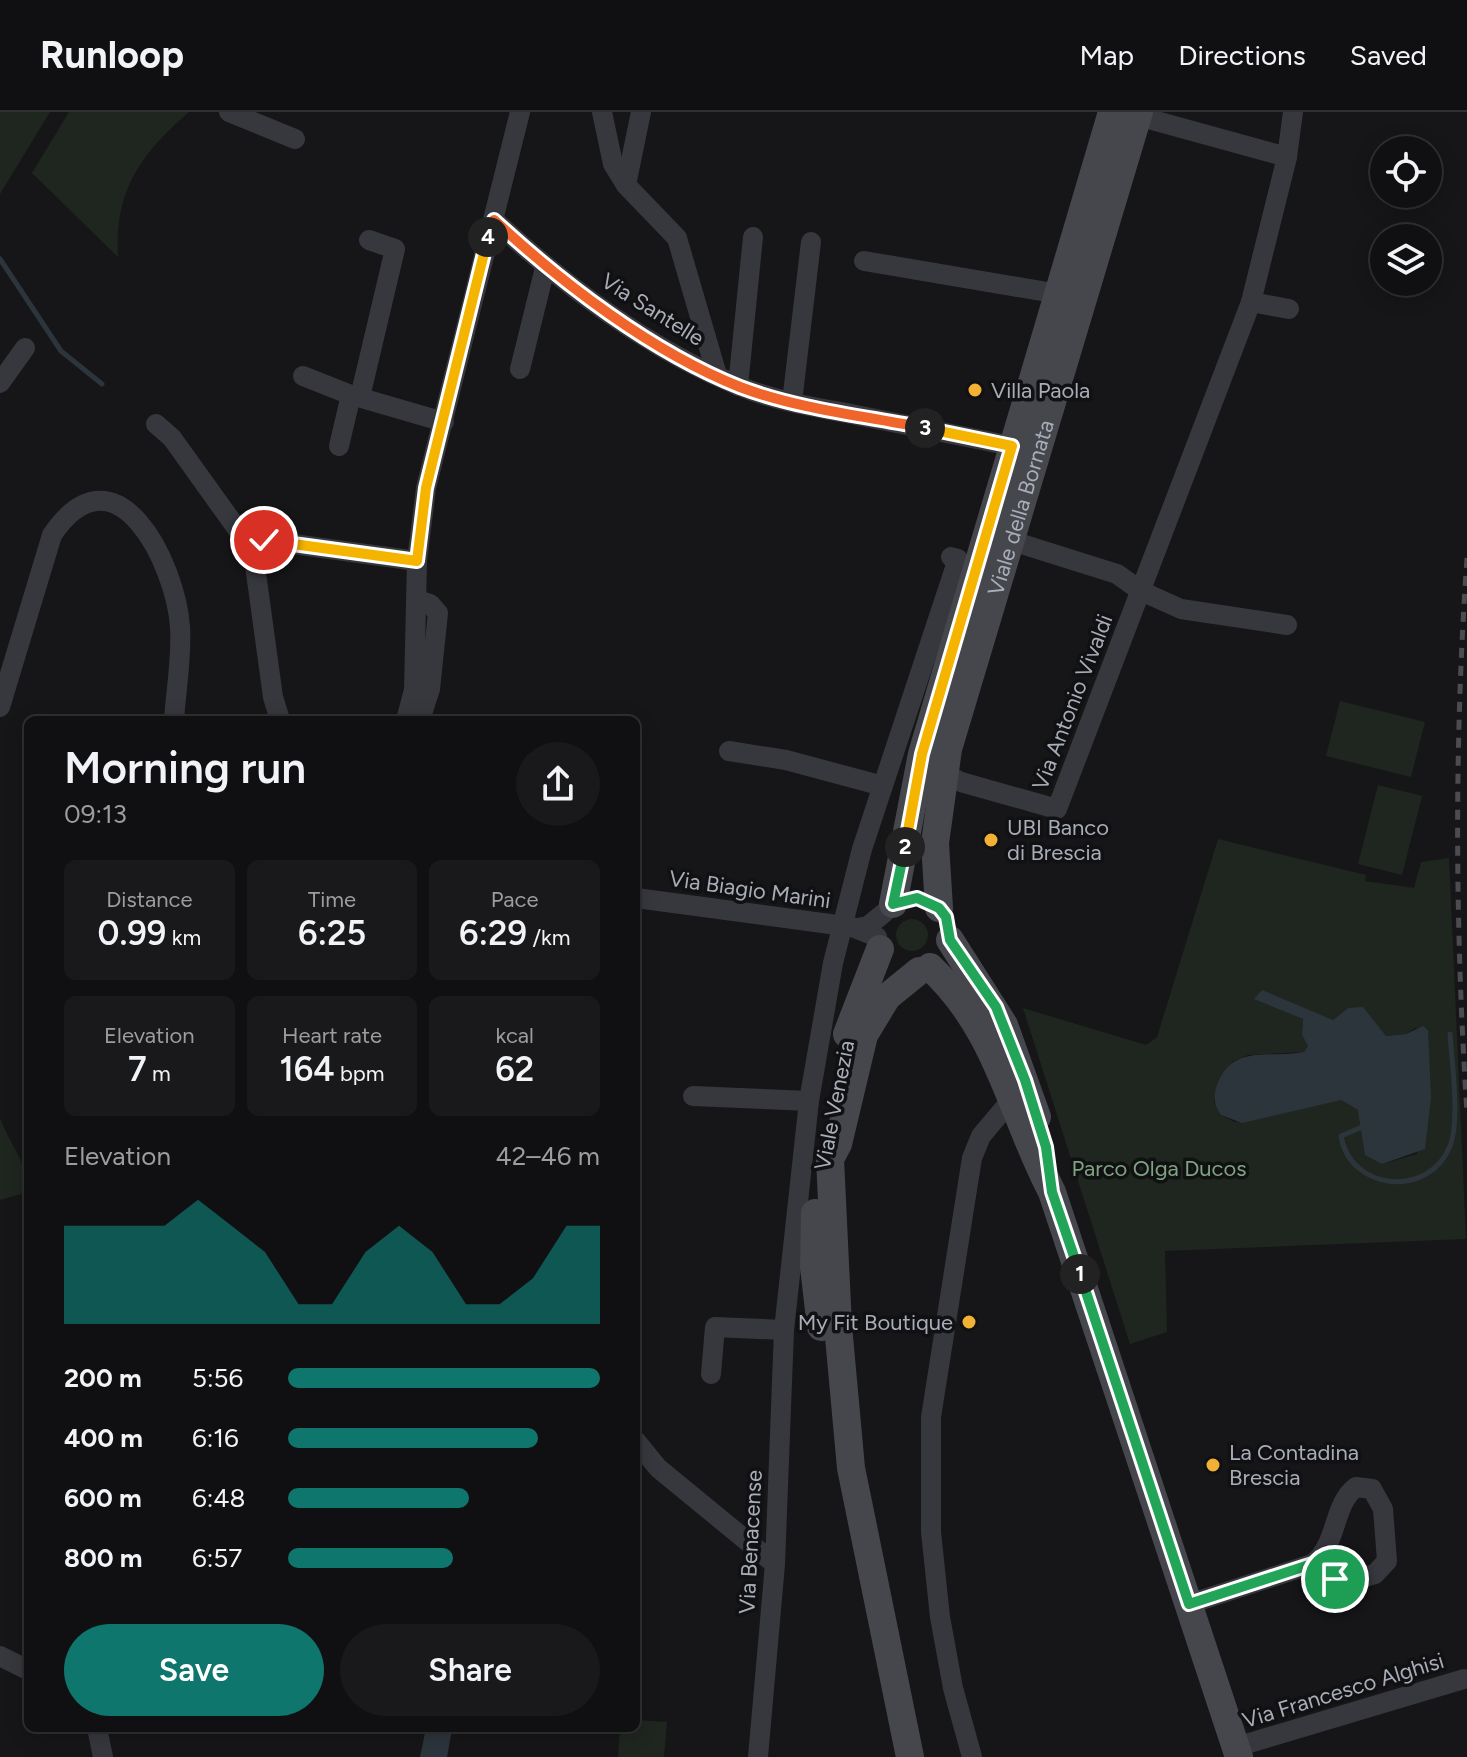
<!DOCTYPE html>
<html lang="en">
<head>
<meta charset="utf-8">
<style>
  body { margin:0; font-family:Figtree,sans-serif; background:#19191b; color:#f1f3f6; height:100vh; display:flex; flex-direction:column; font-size:30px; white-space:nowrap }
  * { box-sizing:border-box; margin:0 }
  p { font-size:26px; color:#9c9d9f }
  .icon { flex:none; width:44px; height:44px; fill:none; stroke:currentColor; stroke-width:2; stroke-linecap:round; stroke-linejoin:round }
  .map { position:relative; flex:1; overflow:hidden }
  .details { position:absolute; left:24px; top:604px; width:616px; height:1016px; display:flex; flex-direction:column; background:#101012; border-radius:12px; box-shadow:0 4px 20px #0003,0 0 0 2px #303032 }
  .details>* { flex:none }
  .tools { position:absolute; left:1370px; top:24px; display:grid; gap:16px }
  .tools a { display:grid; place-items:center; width:72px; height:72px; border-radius:50%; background:#101012; box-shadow:0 4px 20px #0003,0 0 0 2px #303032; font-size:40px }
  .pin { position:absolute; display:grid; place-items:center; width:68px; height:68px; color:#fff; margin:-34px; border:4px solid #fff; border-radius:50%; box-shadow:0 2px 8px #0007 }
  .km { position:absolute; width:40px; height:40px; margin:-20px; border-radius:50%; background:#222; color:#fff; font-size:22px; line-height:40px; text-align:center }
  .round { display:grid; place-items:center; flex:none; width:84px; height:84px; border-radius:42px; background:#19191b }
  .summary { display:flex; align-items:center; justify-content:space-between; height:136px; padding:0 40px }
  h1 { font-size:44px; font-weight:600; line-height:60px }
  .stats { display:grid; grid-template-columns:repeat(3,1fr); gap:12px; height:136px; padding:8px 40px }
  .stats div { display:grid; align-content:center; border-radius:12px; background:#19191b; text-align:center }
  .stats b { font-size:34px; font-weight:600 }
  .stats small { font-size:22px; font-weight:400 }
  .stats p { font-size:22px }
  .chart { height:224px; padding:16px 40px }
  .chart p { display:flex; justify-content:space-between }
  .chart svg { width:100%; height:144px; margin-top:8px; fill:#0f766e; opacity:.7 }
  .button { display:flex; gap:16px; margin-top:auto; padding:16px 40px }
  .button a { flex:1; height:92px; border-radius:48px; background:#0f766e; color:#fff; font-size:32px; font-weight:600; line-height:92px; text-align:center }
  .button a+a { background:#19191b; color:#f1f3f6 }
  ul { padding:0 40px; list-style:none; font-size:26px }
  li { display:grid; grid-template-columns:128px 96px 1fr; align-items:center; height:60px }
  li i { height:20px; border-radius:10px; background:#0f766e }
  header { display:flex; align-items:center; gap:48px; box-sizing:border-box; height:112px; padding:0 40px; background:#101012; border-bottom:2px solid #303032 }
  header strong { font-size:38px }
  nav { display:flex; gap:44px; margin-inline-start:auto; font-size:28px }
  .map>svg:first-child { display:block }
  .green { fill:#1e261f; fill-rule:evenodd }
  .water { fill:#2c353c }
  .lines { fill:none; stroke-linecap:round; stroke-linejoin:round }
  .stream { stroke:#2c353c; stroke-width:5 }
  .street { stroke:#37383d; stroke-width:20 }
  .secondary { stroke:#45474d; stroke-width:28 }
  .rail { stroke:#4a4c52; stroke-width:5; stroke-dasharray:10 8; stroke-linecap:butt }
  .split-1-casing { stroke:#fff; stroke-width:16 }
  .split-2-casing { stroke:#fff; stroke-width:16 }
  .split-3-casing { stroke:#fff; stroke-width:16 }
  .split-4-casing { stroke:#fff; stroke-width:16 }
  .split-5-casing { stroke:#fff; stroke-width:16 }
  .split-1 { stroke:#22a559; stroke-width:10 }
  .split-2 { stroke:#22a559; stroke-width:10 }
  .split-3 { stroke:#f5b400; stroke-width:10 }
  .split-4 { stroke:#f0652b; stroke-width:10 }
  .split-5 { stroke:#f5b400; stroke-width:10 }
  .poi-dot { fill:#f2b134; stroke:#111113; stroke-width:3 }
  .labels { text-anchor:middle; stroke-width:7; stroke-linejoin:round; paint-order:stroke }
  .street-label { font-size:22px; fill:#a8adb8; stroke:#111113 }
  .poi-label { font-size:22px; fill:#a8adb8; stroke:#111113; text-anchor:start }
  .park-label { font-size:22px; fill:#7fa381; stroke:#111113 }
</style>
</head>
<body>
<header>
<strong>Runloop</strong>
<nav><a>Map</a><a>Directions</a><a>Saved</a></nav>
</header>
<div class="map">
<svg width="1467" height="1645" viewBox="0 0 1467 1645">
  <rect width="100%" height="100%" fill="#161618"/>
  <g class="green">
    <polygon points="0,0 50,0 0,82"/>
    <path d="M69,0H189C141,41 114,79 118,145L32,61Z"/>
    <polygon points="1340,589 1425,610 1411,665 1326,644"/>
    <polygon points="1378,673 1422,684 1402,763 1358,752"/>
    <path d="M1218,727L1366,763L1365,769L1414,776L1421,750L1449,746L1466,1127L1165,1139L1167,1220L1130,1232L1023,896L1146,933L1157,925ZM1255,886L1291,892L1333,908L1348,896L1373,910L1386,924L1406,922L1415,916L1428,917L1417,1042L1382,1052L1358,998L1341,988L1235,1010L1221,1003L1214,989L1232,950L1248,943L1304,940L1308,934L1302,923L1303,907Z"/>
    <circle cx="912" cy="823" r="16"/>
    <path d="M0,1006C10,1033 28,1051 28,1080L0,1088Z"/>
    <polygon points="636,1608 667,1610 664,1645 618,1645 620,1616 636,1616"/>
  </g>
  <g class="water">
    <path d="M1262,878L1333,908L1348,896L1363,895L1386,924L1406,922L1423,914L1428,918L1431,986L1425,1037L1382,1052L1365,1043L1358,998L1341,988L1242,1011L1221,1003C1214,993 1213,985 1217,973C1233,931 1269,947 1304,940L1308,934L1302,923L1303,907L1254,887Z"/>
    <polygon points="426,1616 452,1618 447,1645 420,1645"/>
  </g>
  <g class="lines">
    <g class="stream">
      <polyline points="0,147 61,239 102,272"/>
      <path d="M1362,1015L1341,1024C1350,1079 1429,1087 1450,1034C1460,1009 1452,951 1450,922"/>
    </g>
    <g class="street">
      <polyline points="229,0 295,27"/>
      <polyline points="602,0 613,52 626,73 677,126 717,263"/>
      <polyline points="1138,4 1287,45"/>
      <polyline points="626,73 641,0"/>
      <path d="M494,108C565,174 649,237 739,274C775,289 814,295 851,302C905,313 959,323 1012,334"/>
      <polyline points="864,149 1059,182"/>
      <polyline points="1251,190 1289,197"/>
      <polyline points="520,257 545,156"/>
      <polyline points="303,264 351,283 444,310"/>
      <polyline points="0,271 25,236"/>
      <polyline points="738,274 753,125"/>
      <polyline points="360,285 395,137 369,128"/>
      <polyline points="792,290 811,130"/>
      <polyline points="156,312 172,326 253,439 273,585 280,608"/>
      <polyline points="339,334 351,283"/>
      <polyline points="264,428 417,449"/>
      <polyline points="1009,428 1117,462 1141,479 1181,497 1287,513"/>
      <polyline points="418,488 430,492 438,501 430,577 420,608"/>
      <path d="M0,595L52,423C116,329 176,452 180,515C182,545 176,578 174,608"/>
      <polyline points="406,608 414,578 417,449 426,376 520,0"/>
      <polyline points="729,639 786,648 883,674"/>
      <polyline points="944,661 961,670 1057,697 1251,190 1287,45 1293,0"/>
      <polyline points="636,786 852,815 877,825"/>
      <polyline points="857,816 868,814 884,801"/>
      <polyline points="693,984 809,989"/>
      <polyline points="711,1262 715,1215 784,1218"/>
      <polyline points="636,1329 658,1356 775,1452"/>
      <path d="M1356,1375L1372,1377L1383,1397L1387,1449L1375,1462L1346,1470L1312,1452C1338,1434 1332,1393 1356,1375Z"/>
      <polyline points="1189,1492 1312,1452"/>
      <polyline points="0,1544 28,1558"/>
      <polyline points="97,1616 103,1645"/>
      <polyline points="1236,1635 1464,1567"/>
      <polyline points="758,1645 775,1452 784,1218 809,989 833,851 862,737 958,447 951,445"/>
      <polyline points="972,1645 953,1576 940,1505 931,1420 931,1305 972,1046 981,1024 1018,980"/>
    </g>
    <g class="secondary">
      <polyline points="893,792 922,642 1112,0"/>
      <path id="s1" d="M939,796L935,731L948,637L1139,0"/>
      <polyline points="950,828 1004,913 1037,1005"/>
      <path d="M930,855C999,919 1010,1000 1052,1080L1239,1645"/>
      <polyline points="847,922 880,837"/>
      <polyline points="815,1101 814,1155 821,1215"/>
      <polyline points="910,1645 851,1356 838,1214 830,1047 838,1032 864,923 887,885 919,859"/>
    </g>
    <path class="rail" d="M1467,446C1454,631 1455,816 1467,1001"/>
  </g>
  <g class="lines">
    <defs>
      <polyline id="split-1" points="1080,1162 1189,1492 1312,1452 1335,1467"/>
      <polyline id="split-2" points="905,735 893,792 917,786 939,796 946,805 950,828 996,895 1025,968 1046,1035 1052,1080 1080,1162"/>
      <polyline id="split-3" points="905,735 922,642 1012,334 925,316"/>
      <path id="split-4" d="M488,125L494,108C563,172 652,240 740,275C798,297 864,304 925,316"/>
      <polyline id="split-5" points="264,428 417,449 426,376 488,125"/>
    </defs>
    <use href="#split-1" class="split-1-casing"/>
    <use href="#split-2" class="split-2-casing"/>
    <use href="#split-3" class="split-3-casing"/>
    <use href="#split-4" class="split-4-casing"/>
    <use href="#split-5" class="split-5-casing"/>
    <use href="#split-1" class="split-1"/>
    <use href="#split-2" class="split-2"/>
    <use href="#split-3" class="split-3"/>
    <use href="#split-4" class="split-4"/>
    <use href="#split-5" class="split-5"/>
  </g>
  <g class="poi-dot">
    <circle cx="975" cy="278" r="8"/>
    <circle cx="991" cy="728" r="8"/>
    <circle cx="969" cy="1210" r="8"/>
    <circle cx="1213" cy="1353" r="8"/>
  </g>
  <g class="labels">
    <g class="street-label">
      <text transform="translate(653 197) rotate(32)" y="8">Via Santelle</text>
      <text dy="8" stroke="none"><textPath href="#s1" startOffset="412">Viale della Bornata</textPath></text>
      <text transform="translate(1072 590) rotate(-69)" y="8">Via Antonio Vivaldi</text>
      <text transform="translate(750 777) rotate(8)" y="8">Via Biagio Marini</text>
      <text transform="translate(834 993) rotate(-79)" y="8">Viale Venezia</text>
      <text transform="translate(750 1430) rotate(-87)" y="8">Via Benacense</text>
      <text transform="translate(1343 1578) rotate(-17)" y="8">Via Francesco Alghisi</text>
    </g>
    <g class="poi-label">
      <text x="991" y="286">Villa Paola</text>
      <text x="1007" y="723">UBI Banco<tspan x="1007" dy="25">di Brescia</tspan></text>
      <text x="953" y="1218" text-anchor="end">My Fit Boutique</text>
      <text x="1229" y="1348">La Contadina<tspan x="1229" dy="25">Brescia</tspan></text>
    </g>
    <g class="park-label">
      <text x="1159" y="1064">Parco Olga Ducos</text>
    </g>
  </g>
</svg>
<div class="tools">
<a><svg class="icon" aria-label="locate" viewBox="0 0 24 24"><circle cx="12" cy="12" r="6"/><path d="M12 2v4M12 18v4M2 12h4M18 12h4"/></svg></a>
<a><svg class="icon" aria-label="layers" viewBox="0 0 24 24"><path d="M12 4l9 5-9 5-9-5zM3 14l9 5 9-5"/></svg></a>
</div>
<div class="pin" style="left:1335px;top:1467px;background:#1e9e55"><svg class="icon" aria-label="arrive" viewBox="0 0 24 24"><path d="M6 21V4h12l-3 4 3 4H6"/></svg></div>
<div class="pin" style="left:264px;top:428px;background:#d93025"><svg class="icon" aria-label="check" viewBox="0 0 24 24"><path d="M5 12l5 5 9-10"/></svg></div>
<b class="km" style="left:1080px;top:1162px">1</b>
<b class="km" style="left:905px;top:735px">2</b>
<b class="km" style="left:925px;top:316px">3</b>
<b class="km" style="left:488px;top:125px">4</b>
<section class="details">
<div class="summary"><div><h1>Morning run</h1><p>09:13</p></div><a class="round"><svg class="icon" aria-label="share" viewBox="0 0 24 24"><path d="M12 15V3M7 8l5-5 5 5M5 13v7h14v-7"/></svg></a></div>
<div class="stats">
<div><p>Distance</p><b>0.99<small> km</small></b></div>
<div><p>Time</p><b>6:25</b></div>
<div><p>Pace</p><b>6:29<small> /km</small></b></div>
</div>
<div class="stats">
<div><p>Elevation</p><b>7<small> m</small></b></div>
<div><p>Heart rate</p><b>164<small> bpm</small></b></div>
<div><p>kcal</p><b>62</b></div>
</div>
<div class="chart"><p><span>Elevation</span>42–46 m</p>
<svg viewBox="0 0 160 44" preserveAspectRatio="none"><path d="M0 44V14L10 14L20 14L30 14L40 6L50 14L60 22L70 38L80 38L90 22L100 14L110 22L120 38L130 38L140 30L150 14L160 14V44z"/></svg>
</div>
<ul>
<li><b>200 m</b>5:56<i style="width:100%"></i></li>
<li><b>400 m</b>6:16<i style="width:80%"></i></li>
<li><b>600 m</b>6:48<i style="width:58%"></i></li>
<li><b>800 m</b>6:57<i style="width:53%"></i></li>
</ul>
<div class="button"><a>Save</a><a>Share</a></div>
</section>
</div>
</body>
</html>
